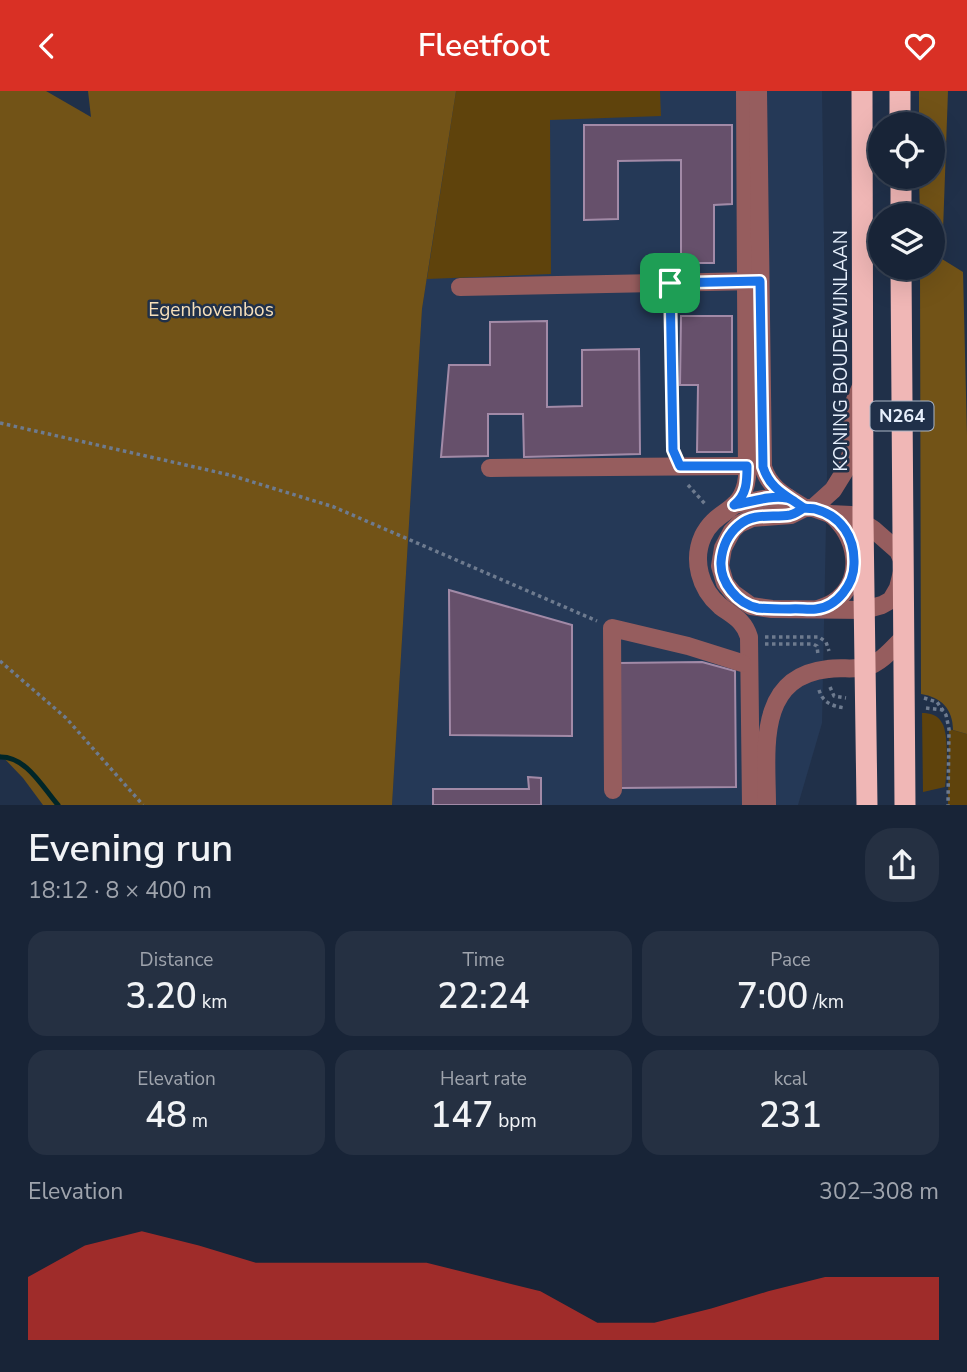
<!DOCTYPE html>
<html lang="en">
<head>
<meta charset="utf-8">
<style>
  body { margin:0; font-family:"Nunito Sans",sans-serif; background:#253042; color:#f1f3f6; height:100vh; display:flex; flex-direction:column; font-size:26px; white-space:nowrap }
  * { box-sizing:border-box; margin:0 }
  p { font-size:23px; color:#9fa4ad }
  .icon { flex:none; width:38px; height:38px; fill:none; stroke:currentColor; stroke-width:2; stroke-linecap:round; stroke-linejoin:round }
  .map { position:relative; height:714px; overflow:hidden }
  .details { display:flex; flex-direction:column; background:#182437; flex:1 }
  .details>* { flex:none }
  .controls { position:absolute; left:868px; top:21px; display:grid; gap:14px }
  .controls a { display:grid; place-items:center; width:77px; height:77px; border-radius:50%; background:#182437; box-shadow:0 7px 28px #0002,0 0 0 2px #364152; font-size:35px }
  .pin { position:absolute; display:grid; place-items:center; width:60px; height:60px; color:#fff; margin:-30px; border-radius:14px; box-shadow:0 4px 10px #0006 }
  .round { display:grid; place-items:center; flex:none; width:74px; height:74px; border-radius:28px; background:#253042 }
  .summary { display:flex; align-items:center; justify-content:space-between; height:119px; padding:0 28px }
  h1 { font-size:38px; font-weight:600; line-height:52px }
  .figures { display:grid; grid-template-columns:repeat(3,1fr); gap:10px; height:119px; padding:7px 28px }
  .figures div { display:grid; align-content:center; border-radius:18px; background:#253042; text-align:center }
  .figures b { font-size:35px; font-weight:600 }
  .figures small { font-size:19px; font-weight:400 }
  .figures p { font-size:19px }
  .chart { height:196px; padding:14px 28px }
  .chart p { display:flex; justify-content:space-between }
  .chart svg { width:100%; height:126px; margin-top:7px; fill:#d93025; opacity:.7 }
  header { display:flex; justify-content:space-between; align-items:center; height:91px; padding:0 28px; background:#d93025; color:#fff; font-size:32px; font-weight:600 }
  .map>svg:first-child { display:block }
  .built { fill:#253957 }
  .green { fill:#5f430c }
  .forest { fill:#725317 }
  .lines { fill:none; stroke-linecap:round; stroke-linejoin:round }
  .stream { stroke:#002628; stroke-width:5 }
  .building { fill:#66506b; stroke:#a28aa7; stroke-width:2 }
  .path { stroke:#6e7b8f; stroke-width:3.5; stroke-dasharray:3.5 3.5; stroke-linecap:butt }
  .minor { stroke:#965d5e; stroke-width:18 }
  .highway { stroke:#f0b7b6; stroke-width:21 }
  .route-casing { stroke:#fff; stroke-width:14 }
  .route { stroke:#1a73e8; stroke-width:9 }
  .labels { text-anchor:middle; stroke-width:5; stroke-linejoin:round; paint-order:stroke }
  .shield { fill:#203049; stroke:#abb6c6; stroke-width:2 }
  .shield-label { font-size:18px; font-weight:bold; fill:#e6effc }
  .park-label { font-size:19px; fill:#f6dfba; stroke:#203049 }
  .street-label { font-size:19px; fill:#e6effc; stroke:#203049 }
</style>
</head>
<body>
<header><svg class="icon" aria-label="back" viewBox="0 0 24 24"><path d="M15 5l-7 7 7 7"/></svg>Fleetfoot<svg class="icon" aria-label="heart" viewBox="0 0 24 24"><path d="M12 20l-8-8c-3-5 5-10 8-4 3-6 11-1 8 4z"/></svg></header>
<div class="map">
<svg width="967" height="714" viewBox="0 0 967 714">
  <rect width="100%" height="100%" fill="#203049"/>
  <polygon class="built" points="456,0 822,0 827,382 822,632 798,714 392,714 422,218"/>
  <g class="green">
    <polygon points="456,0 660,0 661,25 550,29 551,183 427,188"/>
    <path d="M922,622C930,622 938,624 942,632C949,642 947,683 945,696L923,701Z"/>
    <polygon points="949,638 967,643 967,714 948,714"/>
  </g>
  <g class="forest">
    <polygon points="0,0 46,0 91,26 88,0 456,0 422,218 392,714 43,714 23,687 0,663"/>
    <path d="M919,0H948L942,168L963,181L967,344V643L953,639C953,618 941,606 921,603L920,177H933V124H920L919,86H933V33H919Z"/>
  </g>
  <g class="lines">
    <path class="stream" d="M0,666C26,665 43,697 58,714"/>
  </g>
  <g class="building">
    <polygon points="584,34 732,34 732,113 714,114 714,172 681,172 681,69 618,70 618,128 584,129"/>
    <polygon points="681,225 732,225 732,361 697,361 698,294 680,294"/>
    <polygon points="547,230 547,316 582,315 582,259 639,258 640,363 524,366 523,323 488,323 488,365 441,366 449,274 490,274 490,231"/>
    <polygon points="449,499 572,534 572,645 450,644"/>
    <polygon points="702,571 735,580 736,696 620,697 619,572"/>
    <polygon points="528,686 541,687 541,714 433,714 433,698 529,698"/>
  </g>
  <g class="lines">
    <g class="path">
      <polyline points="671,208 673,357"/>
      <polyline points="0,332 230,384 334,416 597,530"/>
      <polyline points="688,394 706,414"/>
      <polyline points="765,546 819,546 826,551 829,560"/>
      <polyline points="765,553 813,553 817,555 818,564"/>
      <polyline points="0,570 66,627 143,714"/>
      <polyline points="830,596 834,605 846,607"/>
      <path d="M819,599C823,612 832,615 845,617"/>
      <polyline points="924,607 937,611 946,624 949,638 948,714"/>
      <polyline points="926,617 944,619"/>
    </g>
    <g class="minor">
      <path d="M745,0L747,386C743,423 717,416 703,445C692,469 700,498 720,515C733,525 744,529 749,546L751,714"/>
      <path d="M758,0L763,376C770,398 786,405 805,417"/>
      <polyline points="460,196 756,190"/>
      <polyline points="490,377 747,375"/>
      <polyline points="734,414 763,408 789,407"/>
      <polygon points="805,417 813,417 830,423 851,424 873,438 898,460 904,473 898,497 891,509 882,514 864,519 772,518 751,515 733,502 725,492 720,475 723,457 732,440 739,433 752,427 791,424"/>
      <polyline points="813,417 833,399 846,378 851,362 852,316 862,293"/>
      <path d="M818,518C823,516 830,514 834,511C866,489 857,443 830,423"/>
      <polyline points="613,699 612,537 688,555 742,572"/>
      <path d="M767,714C767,661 755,586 828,578C840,576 854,579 866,576C881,572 893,557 904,546"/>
    </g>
    <g class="highway">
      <polyline points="862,0 863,431 867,714"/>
      <polyline points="900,0 900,33"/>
      <polyline points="901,86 901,124"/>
      <polyline points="901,177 905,714"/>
    </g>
  </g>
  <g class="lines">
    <defs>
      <path id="route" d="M670,192L673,359L680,375H747C747,390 747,404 734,414C751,411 770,404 787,407C794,408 798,415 805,417C808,418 812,417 815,418C842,425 855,447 854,473C854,493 837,516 816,518C808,519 798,517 790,518C779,518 768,518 758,517C737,513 720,491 721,471C722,457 728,443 739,434C754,421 773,427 790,424C795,423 800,419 804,417C786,404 770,398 763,376L760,190L670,192"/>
    </defs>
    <use href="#route" class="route-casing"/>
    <use href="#route" class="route"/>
  </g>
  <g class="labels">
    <rect class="shield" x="870.5" y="310.5" width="63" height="29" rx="5"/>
    <g class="shield-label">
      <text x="902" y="331">N264</text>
    </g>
    <g class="park-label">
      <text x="211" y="225">Egenhovenbos</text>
    </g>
    <g class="street-label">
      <text transform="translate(840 260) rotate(-90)" y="7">KONING BOUDEWIJNLAAN</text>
    </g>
  </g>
</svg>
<div class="controls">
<a><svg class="icon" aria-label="locate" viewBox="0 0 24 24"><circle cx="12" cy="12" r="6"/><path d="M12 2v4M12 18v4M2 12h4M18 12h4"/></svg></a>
<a><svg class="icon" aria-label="layers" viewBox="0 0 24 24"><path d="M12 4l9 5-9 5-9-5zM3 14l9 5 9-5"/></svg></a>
</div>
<div class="pin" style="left:670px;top:192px;background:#1e9e55"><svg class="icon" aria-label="arrive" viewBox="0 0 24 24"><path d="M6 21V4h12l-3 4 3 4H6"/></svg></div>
</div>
<section class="details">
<div class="summary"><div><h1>Evening run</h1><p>18:12 · 8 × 400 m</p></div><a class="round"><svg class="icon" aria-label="share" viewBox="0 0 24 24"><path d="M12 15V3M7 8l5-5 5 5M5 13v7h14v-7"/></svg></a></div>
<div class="figures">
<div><p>Distance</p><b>3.20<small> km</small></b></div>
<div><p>Time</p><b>22:24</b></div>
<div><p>Pace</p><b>7:00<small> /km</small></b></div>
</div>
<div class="figures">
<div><p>Elevation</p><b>48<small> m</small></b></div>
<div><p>Heart rate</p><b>147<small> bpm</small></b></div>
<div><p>kcal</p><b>231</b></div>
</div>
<div class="chart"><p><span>Elevation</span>302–308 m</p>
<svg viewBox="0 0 160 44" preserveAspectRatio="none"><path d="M0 44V22L10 11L20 6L30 11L40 17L50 17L60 17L70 17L80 22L90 27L100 38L110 38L120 33L130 27L140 22L150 22L160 22V44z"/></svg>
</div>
</section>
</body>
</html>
